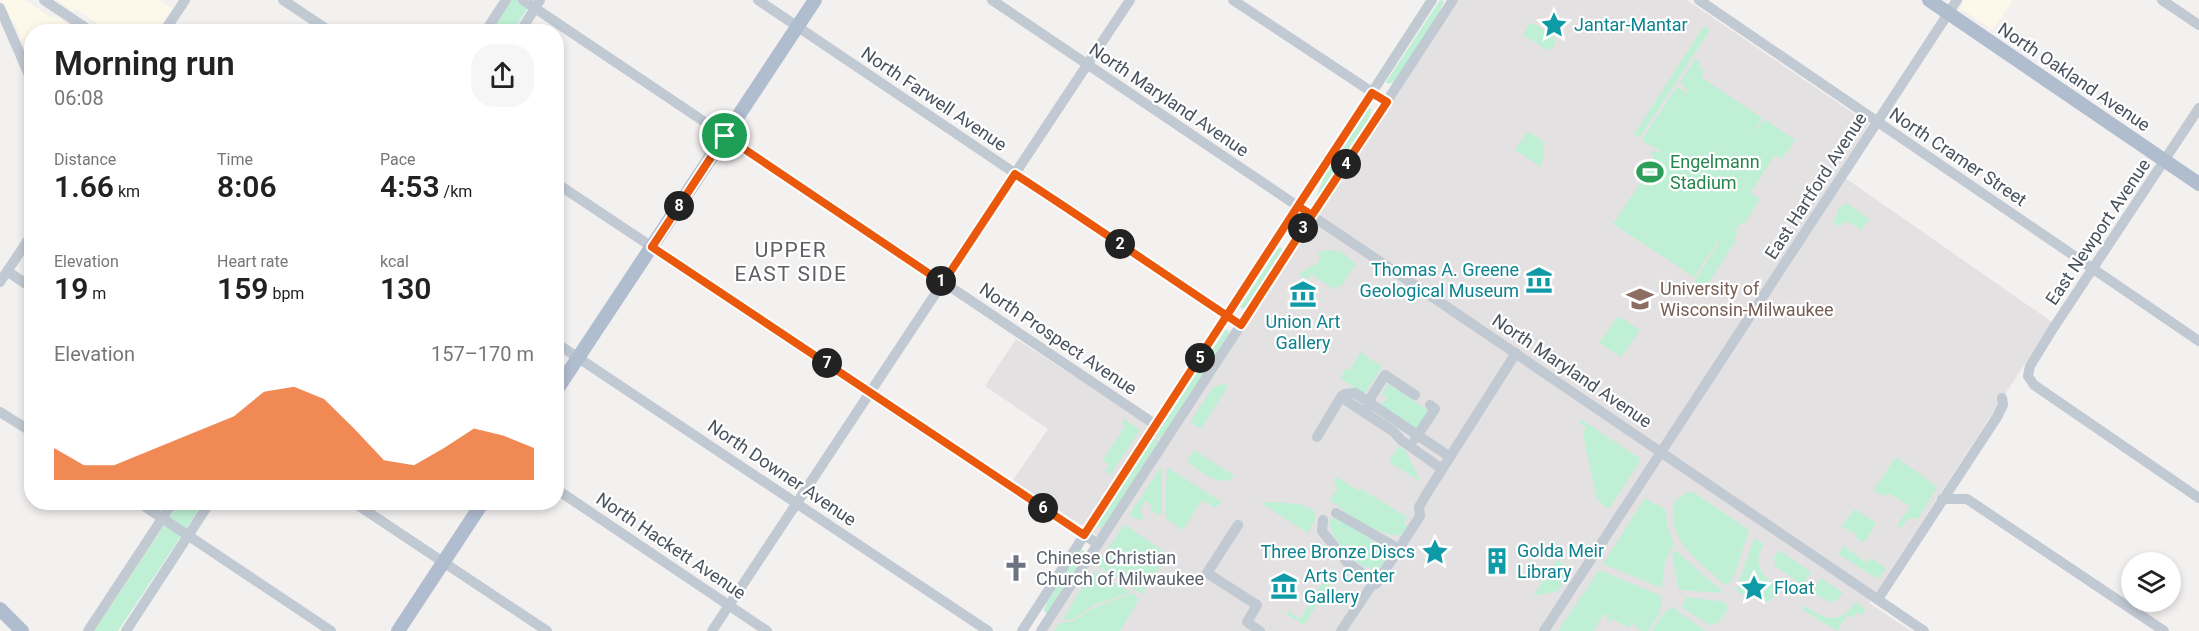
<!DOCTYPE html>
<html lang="en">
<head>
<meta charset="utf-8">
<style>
  body { margin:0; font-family:Roboto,sans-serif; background:#f6f6f6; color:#222; height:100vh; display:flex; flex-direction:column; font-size:22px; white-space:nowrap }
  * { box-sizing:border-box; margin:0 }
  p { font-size:20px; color:#767676 }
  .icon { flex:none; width:33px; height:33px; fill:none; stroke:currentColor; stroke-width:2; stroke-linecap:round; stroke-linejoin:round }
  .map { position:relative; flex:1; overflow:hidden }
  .details { position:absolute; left:24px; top:24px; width:540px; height:486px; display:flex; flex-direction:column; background:#fff; border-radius:24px; box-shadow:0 3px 9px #0003 }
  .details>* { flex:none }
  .buttons { position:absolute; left:2121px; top:552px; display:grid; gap:12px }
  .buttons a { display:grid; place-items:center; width:60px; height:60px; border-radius:50%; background:#fff; box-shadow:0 3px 9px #0003; font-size:30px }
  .pin { position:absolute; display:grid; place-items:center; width:51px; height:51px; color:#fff; margin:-26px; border:3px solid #fff; border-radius:50%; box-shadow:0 2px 6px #0007 }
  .km { position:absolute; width:30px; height:30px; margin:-15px; border-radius:50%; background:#222; color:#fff; font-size:16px; line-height:30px; text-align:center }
  .round { display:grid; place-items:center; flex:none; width:63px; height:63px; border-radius:24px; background:#f6f6f6 }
  .summary { display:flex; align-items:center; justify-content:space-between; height:102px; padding:0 30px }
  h1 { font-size:33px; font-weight:600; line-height:45px }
  .stats { display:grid; grid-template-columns:repeat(3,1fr); gap:9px; height:102px; padding:6px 30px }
  .stats div { display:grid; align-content:center }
  .stats b { font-size:30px; font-weight:600 }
  .stats small { font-size:16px; font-weight:400 }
  .stats p { font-size:16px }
  .chart { height:168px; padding:12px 30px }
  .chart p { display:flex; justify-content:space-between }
  .chart svg { width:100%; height:108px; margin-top:6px; fill:#ea580c; opacity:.7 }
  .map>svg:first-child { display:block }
  .commercial { fill:#fdf9ea }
  .education { fill:#e4e1e2 }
  .green { fill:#bff0d6 }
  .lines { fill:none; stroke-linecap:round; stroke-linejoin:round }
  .minor { stroke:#c1c9d2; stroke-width:10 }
  .major { stroke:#b0bdcf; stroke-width:14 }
  .route-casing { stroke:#fff; stroke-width:12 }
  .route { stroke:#ea580c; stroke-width:8 }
  .labels { text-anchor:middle; stroke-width:4.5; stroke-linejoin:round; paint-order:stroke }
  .culture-label { font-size:18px; fill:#0d838f; stroke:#fff; text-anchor:start }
  .street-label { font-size:18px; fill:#48525e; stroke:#fff }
  .leisure-label { font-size:18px; fill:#27864d; stroke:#fff; text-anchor:start }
  .education-label { font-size:18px; fill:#785e54; stroke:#fff; text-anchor:start }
  .worship-label { font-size:18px; fill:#5b616d; stroke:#fff; text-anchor:start }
  .quarter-label { font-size:21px; letter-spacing:1.5px; fill:#5c6065; stroke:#fff }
</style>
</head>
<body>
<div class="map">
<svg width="2199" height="631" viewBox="0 0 2199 631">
  <rect width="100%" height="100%" fill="#f3f0f0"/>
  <g class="commercial">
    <polygon points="0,0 25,0 52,18 57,17 67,24 73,31 32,32 30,60 15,23 9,19"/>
    <polygon points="58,0 159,0 172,8 157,31 109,31 77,10 72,11"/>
    <polygon points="1964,0 2013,0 1993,30 1960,8"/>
  </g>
  <polygon class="education" points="1459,0 1687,0 1869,124 1838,173 2052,322 1869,603 1911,631 1045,631 1105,541 1013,480 1048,429 985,386 1016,339 1171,439"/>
  <g class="green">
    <polygon points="511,0 533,0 513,31 490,32"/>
    <polygon points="1440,0 1444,1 1434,24 1399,79 1389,84 1386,82"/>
    <polygon points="1533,23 1553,36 1556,44 1549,51 1523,35 1529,24"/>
    <polygon points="1704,26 1710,30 1641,136 1638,137 1634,134"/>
    <polygon points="1695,59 1701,64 1699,67 1704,71 1701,77 1762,118 1755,129 1757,129 1764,119 1795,140 1782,159 1775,155 1750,193 1760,199 1744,224 1740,223 1735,231 1738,233 1734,239 1736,240 1708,284 1701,282 1699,285 1694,282 1720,241 1718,241 1694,277 1613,224 1655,161 1650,151 1660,153 1661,151 1644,142 1643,138 1676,88 1679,88 1687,93 1688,91 1680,82"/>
    <polygon points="1369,108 1372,110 1363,134 1319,198 1316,197 1326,173"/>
    <polygon points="1528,131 1543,141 1544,154 1541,167 1515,150"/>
    <polygon points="1846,203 1869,219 1861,230 1849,222 1843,222 1840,227 1833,222 1836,218 1838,209"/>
    <polygon points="1279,247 1283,249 1280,257 1250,303 1243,309 1240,307"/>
    <polygon points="1331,250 1341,252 1356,264 1341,287 1338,285 1335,290 1311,274 1308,280 1298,274 1318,263 1320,258 1317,252"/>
    <polygon points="1618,316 1640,330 1621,357 1599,343"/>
    <polygon points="1226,329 1229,331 1228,336 1161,439 1156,435"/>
    <polygon points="1361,350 1362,353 1382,367 1364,394 1340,378 1346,369 1351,369"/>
    <polygon points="1225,384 1228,386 1201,429 1190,422 1213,387"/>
    <polygon points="1389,384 1430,412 1418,430 1380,405 1387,399 1382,393"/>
    <polygon points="1124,419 1140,430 1110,475 1105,471 1109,464 1103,460 1125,426 1122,423"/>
    <polygon points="1582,420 1639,458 1640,461 1609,509 1597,500 1583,435 1586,427 1578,422"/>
    <polygon points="1154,438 1159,442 1104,526 1100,528 1097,525"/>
    <polygon points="1400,447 1405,450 1420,480 1419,481 1389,462 1397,448"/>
    <path d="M1194,450L1235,476C1220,490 1200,470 1187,462Z"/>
    <polygon points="1896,457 1937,487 1918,519 1909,518 1901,528 1897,526 1910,506 1888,493 1885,496 1873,491"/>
    <polygon points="1162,465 1162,514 1159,515 1150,509 1152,505 1145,501 1140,511 1144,518 1139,520 1129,515"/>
    <polygon points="1167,467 1222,502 1215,508 1202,500 1183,530 1167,519 1165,513"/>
    <path d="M1337,477L1359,491L1361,489L1407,517L1404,524L1408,527L1404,534C1385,541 1344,512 1330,500L1337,489L1334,481Z"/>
    <path d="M1688,492H1693L1749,530L1733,579L1728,584H1724C1703,565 1676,548 1673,518C1672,503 1675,499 1688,492Z"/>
    <polygon points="1645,498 1666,510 1667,525 1674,545 1665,560 1662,588 1603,564"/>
    <polygon points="1277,502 1299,504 1313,510 1316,518 1308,533 1261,503"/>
    <polygon points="179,503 203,503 118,631 94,631"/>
    <polygon points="1855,509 1876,523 1864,543 1855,537 1856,534 1841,527"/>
    <path d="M1335,518C1352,527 1378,539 1385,558L1383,566C1362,579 1332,540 1329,522L1330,519Z"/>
    <polygon points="1125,525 1168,554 1142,594 1097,565 1123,526"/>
    <path d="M1754,538L1764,544C1751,564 1763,577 1779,589L1769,602L1740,594L1736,590Z"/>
    <polygon points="1844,546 1867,563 1871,558 1886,568 1878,579 1838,554"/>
    <polygon points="1081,549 1084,551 1084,555 1047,614 1044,611 1046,603"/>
    <polygon points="1675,550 1722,591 1722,593 1679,590 1672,556"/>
    <polygon points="1779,550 1811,572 1803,585 1775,566 1774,558"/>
    <polygon points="1557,560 1572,569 1558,591 1533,596"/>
    <polygon points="1094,569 1130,592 1092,606 1074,619 1062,620 1090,575 1093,577 1096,572"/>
    <polygon points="1599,570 1662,596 1660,612 1648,631 1641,631 1632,623 1628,628 1613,619 1609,622 1606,619 1608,616 1606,614 1603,615 1593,631 1558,631"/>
    <polygon points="1327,576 1333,580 1304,625 1286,614 1288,611 1300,619"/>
    <polygon points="1821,578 1843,593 1837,600 1829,602 1813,593 1811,595"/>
    <polygon points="1132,593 1139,599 1120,631 1054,631 1059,623 1074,621 1090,610"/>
    <polygon points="1686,597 1725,602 1728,608 1718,623 1709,625 1682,607"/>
    <path d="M1855,602L1865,609L1863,615L1857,612L1853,618L1847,615L1837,631L1801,609L1805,606C1825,620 1840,625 1855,602Z"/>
    <polygon points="1674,607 1680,613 1706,631 1651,631 1665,612"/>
  </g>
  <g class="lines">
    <g class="minor">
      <polyline points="44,0 92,32"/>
      <polyline points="283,0 331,32"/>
      <polyline points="523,0 1156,425"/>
      <polyline points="758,0 1233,320"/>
      <polyline points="992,0 1431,296 1924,631"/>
      <polyline points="1233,0 1387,102"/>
      <polyline points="1699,0 2199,341"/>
      <polyline points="2162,0 2199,25"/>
      <polyline points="0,8 32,82"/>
      <polyline points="164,32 185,0"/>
      <polyline points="485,32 506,0"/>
      <polyline points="520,32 540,0"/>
      <polyline points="2199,108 2054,327 2030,366 2028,376 2034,385 2199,498"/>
      <polyline points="556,183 1098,544"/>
      <polyline points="7,271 32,288"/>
      <polyline points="0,282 32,234"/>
      <polyline points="556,343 988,631"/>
      <polyline points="1341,397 1344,394 1355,393 1450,457"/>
      <polyline points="1368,407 1371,397 1385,375 1415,395"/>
      <polyline points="0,412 32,432"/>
      <polyline points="1317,437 1341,397 1394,432 1401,440 1442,469"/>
      <polyline points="1415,439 1435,409 1430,405"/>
      <polyline points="556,489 767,631"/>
      <polyline points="1942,499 1967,499 2164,631"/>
      <polyline points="138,502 331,631"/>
      <polyline points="353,502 547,631"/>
      <polyline points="1336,513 1399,549"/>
      <polyline points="1323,520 1322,531 1346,561 1376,584 1420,516 1419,507 1427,493 1516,353"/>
      <polyline points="1238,525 1207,573 1257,605 1247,622 1260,631"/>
      <polyline points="1878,599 1997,417 2003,405 2002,398"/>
      <polyline points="88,631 173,502"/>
      <polyline points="126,631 210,502"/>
      <polyline points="712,631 1130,0"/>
      <polyline points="1022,631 1432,0"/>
      <polyline points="1041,631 1453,0"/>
      <polyline points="1341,631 1374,582"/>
      <polyline points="1544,631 1957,0"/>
    </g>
    <g class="major">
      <polyline points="1929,0 2199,184"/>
      <polyline points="556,391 815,0"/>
      <polyline points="0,609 22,631"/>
      <polyline points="398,631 483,502"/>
    </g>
  </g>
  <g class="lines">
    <defs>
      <path id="route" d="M725,136L943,283L1015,174C1091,223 1165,275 1241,325L1312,215L1298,206L1372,93L1387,102L1312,215L1298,206L1084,535L652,247L725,136"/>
    </defs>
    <use href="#route" class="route-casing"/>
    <use href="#route" class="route"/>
  </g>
  <defs>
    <symbol id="sight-bare" viewBox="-9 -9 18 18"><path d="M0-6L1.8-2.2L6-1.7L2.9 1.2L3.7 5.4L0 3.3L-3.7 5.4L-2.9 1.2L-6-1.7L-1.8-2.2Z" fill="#0f9aa8" stroke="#fff" stroke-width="2.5" paint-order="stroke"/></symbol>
    <symbol id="stadium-bare" viewBox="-9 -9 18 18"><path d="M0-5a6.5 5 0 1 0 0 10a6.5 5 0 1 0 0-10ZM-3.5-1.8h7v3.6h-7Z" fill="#2e9e5b" stroke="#fff" stroke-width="2.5" paint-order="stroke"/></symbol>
    <symbol id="museum-bare" viewBox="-9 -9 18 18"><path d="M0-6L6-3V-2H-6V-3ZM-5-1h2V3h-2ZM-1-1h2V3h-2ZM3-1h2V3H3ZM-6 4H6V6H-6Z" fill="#0f9aa8" stroke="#fff" stroke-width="2.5" paint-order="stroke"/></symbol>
    <symbol id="university-bare" viewBox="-9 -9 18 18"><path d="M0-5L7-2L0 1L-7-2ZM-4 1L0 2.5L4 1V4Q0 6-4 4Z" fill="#8d6e63" stroke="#fff" stroke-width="2.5" paint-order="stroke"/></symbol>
    <symbol id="building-bare" viewBox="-9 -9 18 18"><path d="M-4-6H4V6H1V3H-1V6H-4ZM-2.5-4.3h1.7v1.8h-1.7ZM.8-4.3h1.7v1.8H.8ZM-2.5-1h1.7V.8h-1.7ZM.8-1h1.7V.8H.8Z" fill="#0f9aa8" stroke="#fff" stroke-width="2.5" paint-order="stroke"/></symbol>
    <symbol id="church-bare" viewBox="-9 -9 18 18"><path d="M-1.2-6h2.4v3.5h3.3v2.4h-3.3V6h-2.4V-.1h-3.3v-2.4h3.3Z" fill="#6b7280" stroke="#fff" stroke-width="2.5" paint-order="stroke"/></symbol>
  </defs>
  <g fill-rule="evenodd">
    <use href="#sight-bare" x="1535" y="6" width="38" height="38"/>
    <use href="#stadium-bare" x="1631" y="153" width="38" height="38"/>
    <use href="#museum-bare" x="1520" y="261" width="38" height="38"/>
    <use href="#museum-bare" x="1284" y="275" width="38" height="38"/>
    <use href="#university-bare" x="1621" y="280" width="38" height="38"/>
    <use href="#sight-bare" x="1416" y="533" width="38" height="38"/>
    <use href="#building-bare" x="1478" y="542" width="38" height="38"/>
    <use href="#church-bare" x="997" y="549" width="38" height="38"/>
    <use href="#museum-bare" x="1265" y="567" width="38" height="38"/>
    <use href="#sight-bare" x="1735" y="569" width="38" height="38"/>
  </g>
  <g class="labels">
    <g class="culture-label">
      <text x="1574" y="31">Jantar-Mantar</text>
      <text x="1519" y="276" text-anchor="end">Thomas A. Greene<tspan x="1519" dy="21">Geological Museum</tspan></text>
      <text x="1303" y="328" text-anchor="middle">Union Art<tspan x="1303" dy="21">Gallery</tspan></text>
      <text x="1517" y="557">Golda Meir<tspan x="1517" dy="21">Library</tspan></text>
      <text x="1415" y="558" text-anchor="end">Three Bronze Discs</text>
      <text x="1304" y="582">Arts Center<tspan x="1304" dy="21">Gallery</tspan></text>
      <text x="1774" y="594">Float</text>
    </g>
    <g class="street-label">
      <text transform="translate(2074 77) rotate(34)" y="6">North Oakland Avenue</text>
      <text transform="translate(934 99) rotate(34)" y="6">North Farwell Avenue</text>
      <text transform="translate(1169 100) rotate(34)" y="6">North Maryland Avenue</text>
      <text transform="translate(1958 157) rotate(34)" y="6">North Cramer Street</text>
      <text transform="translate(1816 186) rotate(-57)" y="6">East Hartford Avenue</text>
      <text transform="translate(2098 232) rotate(-56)" y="6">East Newport Avenue</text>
      <text transform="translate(1058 339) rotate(34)" y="6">North Prospect Avenue</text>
      <text transform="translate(1572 371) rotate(34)" y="6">North Maryland Avenue</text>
      <text transform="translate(782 473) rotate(34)" y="6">North Downer Avenue</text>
      <text transform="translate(671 546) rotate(34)" y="6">North Hackett Avenue</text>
    </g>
    <g class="leisure-label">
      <text x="1670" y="168">Engelmann<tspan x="1670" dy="21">Stadium</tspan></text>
    </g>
    <g class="education-label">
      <text x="1660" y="295">University of<tspan x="1660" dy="21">Wisconsin-Milwaukee</tspan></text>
    </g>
    <g class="worship-label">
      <text x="1036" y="564">Chinese Christian<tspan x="1036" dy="21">Church of Milwaukee</tspan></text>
    </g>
    <g class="quarter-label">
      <text x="791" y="257">UPPER<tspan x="791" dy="24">EAST SIDE</tspan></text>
    </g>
  </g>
</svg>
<div class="buttons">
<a><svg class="icon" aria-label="layers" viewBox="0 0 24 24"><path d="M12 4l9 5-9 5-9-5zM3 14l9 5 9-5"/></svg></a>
</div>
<div class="pin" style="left:725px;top:136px;background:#1e9e55"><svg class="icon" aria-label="arrive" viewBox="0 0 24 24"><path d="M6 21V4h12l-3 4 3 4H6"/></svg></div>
<b class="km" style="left:941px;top:281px">1</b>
<b class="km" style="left:1120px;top:244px">2</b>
<b class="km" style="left:1303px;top:228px">3</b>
<b class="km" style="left:1346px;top:164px">4</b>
<b class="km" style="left:1200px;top:358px">5</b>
<b class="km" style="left:1043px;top:508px">6</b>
<b class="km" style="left:827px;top:363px">7</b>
<b class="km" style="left:679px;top:206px">8</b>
<section class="details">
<div class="summary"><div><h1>Morning run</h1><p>06:08</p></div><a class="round"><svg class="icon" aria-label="share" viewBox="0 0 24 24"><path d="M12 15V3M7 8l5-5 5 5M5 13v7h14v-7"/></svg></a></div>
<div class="stats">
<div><p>Distance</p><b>1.66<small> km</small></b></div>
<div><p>Time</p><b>8:06</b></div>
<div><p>Pace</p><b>4:53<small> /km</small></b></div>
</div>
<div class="stats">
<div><p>Elevation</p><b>19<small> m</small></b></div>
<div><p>Heart rate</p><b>159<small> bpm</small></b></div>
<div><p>kcal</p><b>130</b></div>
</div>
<div class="chart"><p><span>Elevation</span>157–170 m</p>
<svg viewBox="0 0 160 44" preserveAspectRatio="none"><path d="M0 44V31L10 38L20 38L30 33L40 28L50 23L60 18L70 8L80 6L90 11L100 23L110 36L120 38L130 31L140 23L150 26L160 31V44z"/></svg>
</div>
</section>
</div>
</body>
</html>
